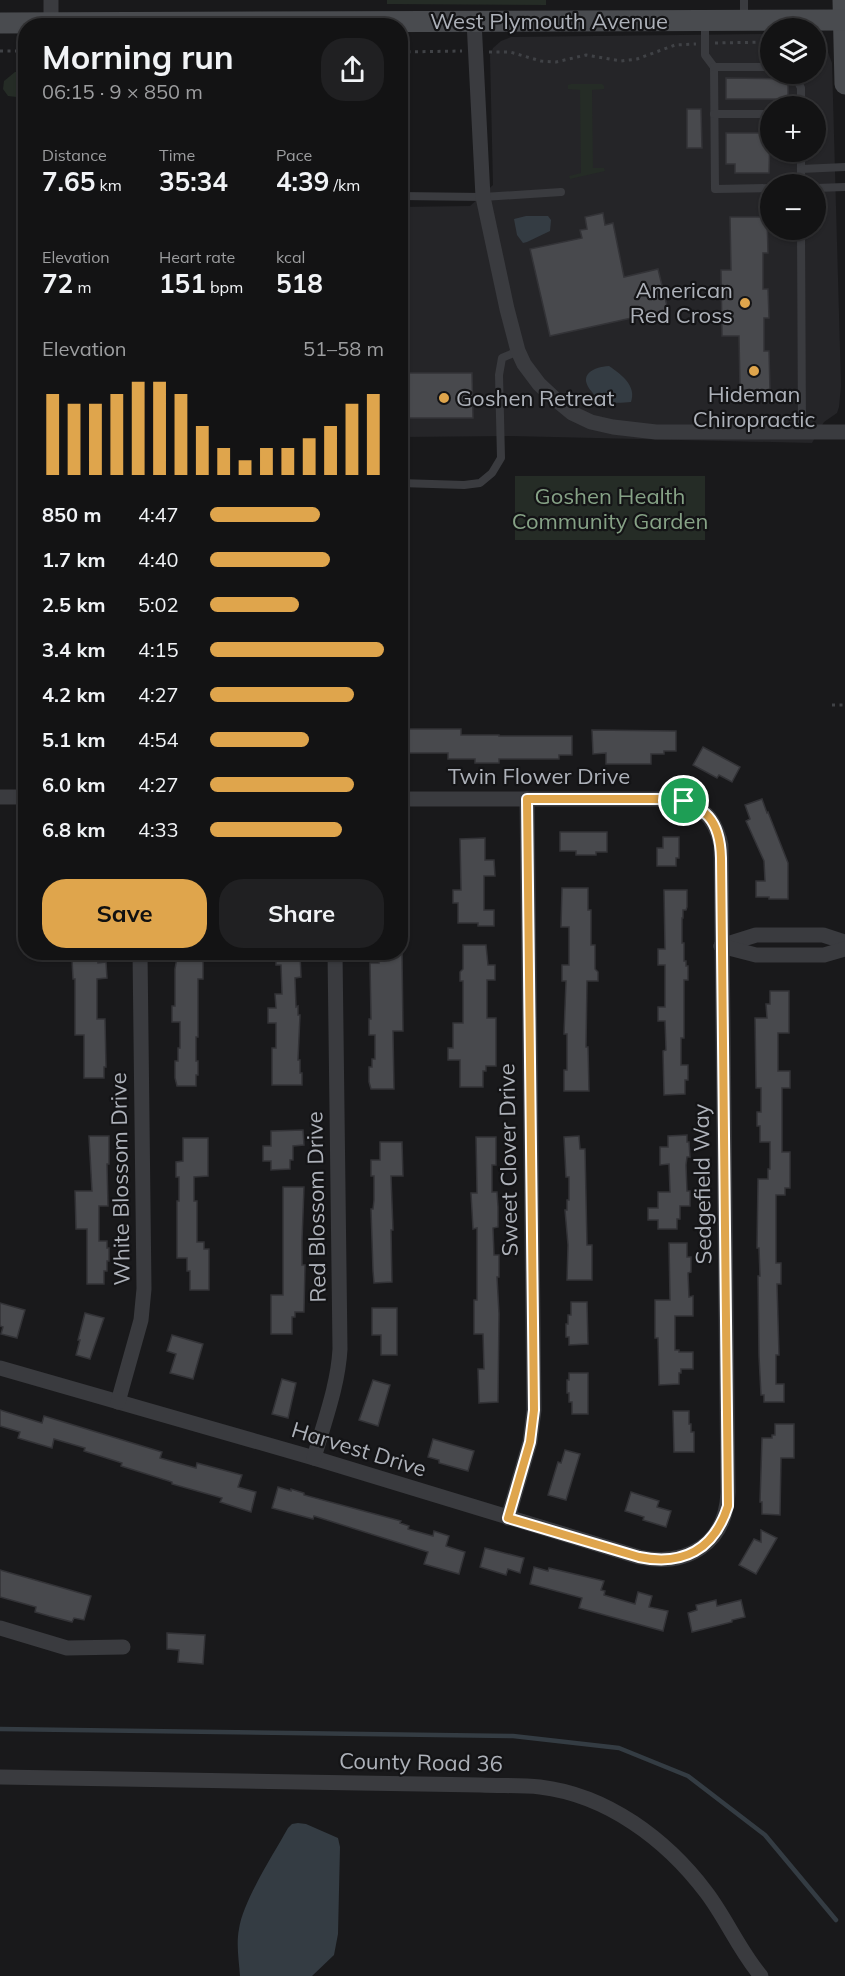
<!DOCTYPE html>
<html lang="en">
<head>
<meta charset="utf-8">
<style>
  body { margin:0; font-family:Mulish,sans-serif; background:#202022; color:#f1f3f6; height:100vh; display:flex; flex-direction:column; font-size:22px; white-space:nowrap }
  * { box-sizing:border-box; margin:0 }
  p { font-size:20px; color:#9d9ea0 }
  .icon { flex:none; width:33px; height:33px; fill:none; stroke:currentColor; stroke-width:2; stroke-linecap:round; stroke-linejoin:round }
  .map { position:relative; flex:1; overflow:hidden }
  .panel { position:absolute; left:18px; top:18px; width:390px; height:942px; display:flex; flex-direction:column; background:#131314; border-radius:24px; box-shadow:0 2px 4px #0004,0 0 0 2px #323234 }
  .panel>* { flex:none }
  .buttons { position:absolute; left:760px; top:18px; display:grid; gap:12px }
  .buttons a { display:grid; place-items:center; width:66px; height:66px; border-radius:50%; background:#131314; box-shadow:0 2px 4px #0004,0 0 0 2px #323234; font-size:30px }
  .pin { position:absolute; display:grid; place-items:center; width:51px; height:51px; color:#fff; margin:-26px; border:3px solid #fff; border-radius:50%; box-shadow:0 2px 6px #0007 }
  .round { display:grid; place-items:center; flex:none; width:63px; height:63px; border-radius:24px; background:#202022 }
  .overview { display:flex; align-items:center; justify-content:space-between; height:102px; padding:0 24px }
  h1 { font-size:33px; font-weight:700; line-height:45px }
  .stats { display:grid; grid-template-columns:repeat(3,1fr); gap:9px; height:102px; padding:6px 24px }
  .stats div { display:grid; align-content:center }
  .stats b { font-size:26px; font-weight:700 }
  .stats small { font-size:16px; font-weight:400 }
  .stats p { font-size:16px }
  .chart { height:168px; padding:12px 24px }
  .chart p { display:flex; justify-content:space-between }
  .chart svg { width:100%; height:108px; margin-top:6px; stroke:#dfa54c; stroke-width:6 }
  .cta { display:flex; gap:12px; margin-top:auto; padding:12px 24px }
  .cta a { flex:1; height:69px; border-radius:24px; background:#dfa54c; color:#111; font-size:24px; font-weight:700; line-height:69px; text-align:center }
  .cta a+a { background:#202022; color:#f1f3f6 }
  ul { padding:0 24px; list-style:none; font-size:20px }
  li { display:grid; grid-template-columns:96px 72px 1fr; align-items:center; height:45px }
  li i { height:15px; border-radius:8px; background:#dfa54c }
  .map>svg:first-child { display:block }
  .built { fill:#252528; fill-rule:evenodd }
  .green { fill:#252c26 }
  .water { fill:#343c43 }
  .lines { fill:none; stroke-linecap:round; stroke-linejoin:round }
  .stream { stroke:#343c43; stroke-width:4.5 }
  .building { fill:#48494d; stroke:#333337; stroke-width:1.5 }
  .path { stroke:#404246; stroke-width:3; stroke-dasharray:3 4.5; stroke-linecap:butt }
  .lane { stroke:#3a3b3f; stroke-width:8 }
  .street { stroke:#3a3b3f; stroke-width:15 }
  .secondary { stroke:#494b4f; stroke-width:21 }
  .route-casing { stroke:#fff; stroke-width:12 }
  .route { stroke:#dfa54c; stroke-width:8 }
  .poi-dot { fill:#dfa54c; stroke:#141416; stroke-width:2 }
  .labels { text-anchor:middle; stroke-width:4.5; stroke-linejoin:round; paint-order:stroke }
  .street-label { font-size:22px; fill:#adb1b9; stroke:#141416 }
  .poi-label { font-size:22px; fill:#adb1b9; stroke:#141416; text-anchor:end }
  .park-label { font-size:22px; fill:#86a286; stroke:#141416 }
</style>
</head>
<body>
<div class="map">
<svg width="845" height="1976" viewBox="0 0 845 1976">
  <rect width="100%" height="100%" fill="#19191b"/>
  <path class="built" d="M771,34V74H816V40L826,47L832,63L841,386L839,407L837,413L824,422L812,443L511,436L401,437L400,207L470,206L493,185L490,55L493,48L501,41L511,37ZM771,106H816V152H771ZM771,184H816V230H771Z"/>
  <g class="green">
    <polygon points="387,0 546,0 546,5 387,4"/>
    <polygon points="25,71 25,98 8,96 3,89 4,81 15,72"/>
    <polygon points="571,84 602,84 604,86 604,89 592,90 593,168 604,168 605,171 570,179 569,176 581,173 580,90 568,89 568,85"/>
    <rect x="515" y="476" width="190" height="64"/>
  </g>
  <g class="water">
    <polygon points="526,216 548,216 551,220 550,231 527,242 523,243 517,235 514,219"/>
    <path d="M609,366C621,374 637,386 631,402C622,403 606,404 598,399C595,397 594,394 592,392C577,375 593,367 609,366Z"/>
    <path d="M298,1823L306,1824L338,1838L340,1847L338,1934L334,1955L312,1976H240C239,1961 236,1944 239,1929C243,1901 273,1855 288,1828L292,1824Z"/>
  </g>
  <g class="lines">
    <polyline class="stream" points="0,1729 513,1736 619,1748 688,1776 765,1835 836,1920"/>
  </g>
  <g class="building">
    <polygon points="726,78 788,79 788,99 726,99"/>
    <polygon points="687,109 701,109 702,148 687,148"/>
    <polygon points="726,133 770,133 769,173 735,173 735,164 726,164"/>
    <polygon points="603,213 605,225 613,223 624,277 658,269 668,310 550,336 530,249 582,238 580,230 587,229 585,217"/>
    <polygon points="730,217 767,217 768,253 763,253 763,289 768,289 769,318 764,318 764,351 769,351 770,390 740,390 739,336 722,336 721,270 731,270"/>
    <polygon points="400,373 472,373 473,418 400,418"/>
    <polygon points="400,729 461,729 461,735 499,735 499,736 572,736 572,755 559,755 559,759 499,759 499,763 475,763 475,759 448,759 448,753 400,753"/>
    <polygon points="592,730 676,731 676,751 664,751 664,754 651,754 651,764 606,764 606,753 593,754"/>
    <polygon points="703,747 740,767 732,782 719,775 717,778 693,765"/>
    <polygon points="762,799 767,813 768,812 788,863 788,899 769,899 769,897 756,897 756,881 765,881 764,861 746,821 750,819 745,805"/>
    <polygon points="560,832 607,832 607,852 596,852 596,855 576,855 576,851 560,851"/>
    <polygon points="663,837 679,837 679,858 676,858 676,866 657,866 657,848 663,848"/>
    <polygon points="485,838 485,860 494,860 495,876 484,876 484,910 494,910 494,926 478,926 478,923 458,923 458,903 453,903 453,890 461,890 460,839"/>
    <polygon points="562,888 588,888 588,910 591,910 591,945 595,945 595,969 598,972 598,981 587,981 586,1047 588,1047 589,1091 564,1091 564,1070 567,1070 567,1034 564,1034 566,981 562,981 562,965 569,965 569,927 561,927"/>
    <polygon points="664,890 687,890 687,907 686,910 683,910 683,918 682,918 682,943 684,943 684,961 686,961 686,966 688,966 688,980 684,980 684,1038 681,1038 681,1065 688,1065 688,1080 685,1080 685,1094 664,1095 663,1051 666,1050 665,1021 658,1021 658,1007 665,1007 665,965 658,965 658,949 665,949"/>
    <polygon points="463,945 486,945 488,965 495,965 495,980 487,980 487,1018 496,1018 496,1066 486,1066 486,1071 483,1071 483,1087 460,1087 460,1060 448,1060 448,1048 453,1048 453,1023 463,1023 463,981 460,981 460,972 463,969"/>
    <polygon points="73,952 97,952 98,963 106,962 107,978 97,979 97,1019 105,1019 106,1067 104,1067 104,1078 84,1078 84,1035 75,1035 75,979 73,979 72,959 74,959"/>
    <polygon points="178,952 203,952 203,979 198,979 198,1037 196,1037 196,1061 198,1061 198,1075 196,1075 196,1086 177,1086 175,1078 175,1061 178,1061 178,1048 180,1048 180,1022 172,1022 172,1006 175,1006 175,969"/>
    <polygon points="276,952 300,954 301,977 295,978 296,1007 298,1006 298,1015 300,1015 298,1060 300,1060 300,1073 302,1073 302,1085 272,1085 272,1048 276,1048 276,1023 268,1023 268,1008 276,1008 275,994 282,994 281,965 276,965"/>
    <polygon points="378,952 402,952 403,1031 393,1031 394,1089 371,1089 369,1082 369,1067 372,1067 372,1059 375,1059 375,1035 369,1035 369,1019 371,1019 370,963 379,963"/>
    <polygon points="770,991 789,991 789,1033 778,1033 778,1071 790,1071 790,1088 782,1088 782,1152 790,1152 790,1188 785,1188 785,1195 776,1195 776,1263 781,1263 781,1284 777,1284 779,1355 776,1355 776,1384 784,1384 784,1402 764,1402 764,1395 761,1395 759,1356 758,1276 760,1276 759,1248 757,1248 758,1179 768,1179 768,1169 770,1169 770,1142 760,1142 760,1126 757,1126 757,1112 761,1112 761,1088 756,1088 755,1018 767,1018 766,1004 770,1004"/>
    <polygon points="303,1130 304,1145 293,1146 293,1160 290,1160 290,1169 271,1170 271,1161 263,1161 263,1146 271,1146 271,1131"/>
    <polygon points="687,1135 687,1142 689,1142 690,1157 687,1157 686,1165 687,1191 690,1191 690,1206 680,1206 680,1219 677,1219 677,1229 658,1229 658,1220 648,1220 648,1208 658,1208 658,1192 670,1192 669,1164 660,1165 660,1147 668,1147 668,1136"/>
    <polygon points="89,1136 109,1136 109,1164 107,1164 108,1206 99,1206 99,1241 107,1241 107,1248 109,1248 109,1261 107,1261 107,1271 104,1271 104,1284 87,1284 87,1229 76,1229 75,1191 92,1191"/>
    <polygon points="579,1136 580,1149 585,1149 587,1245 592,1245 592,1280 567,1280 568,1245 565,1210 567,1210 567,1200 569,1200 569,1177 566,1177 564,1137"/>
    <polygon points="476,1137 496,1137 496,1165 492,1165 492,1192 497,1192 498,1207 498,1227 493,1228 494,1255 499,1255 499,1277 497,1277 499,1314 498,1402 479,1403 478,1369 484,1369 483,1334 474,1334 474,1300 477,1300 477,1228 473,1229 471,1193 477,1193"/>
    <polygon points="183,1138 208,1138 208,1176 194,1177 194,1201 197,1201 197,1242 204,1242 204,1249 209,1249 209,1290 190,1290 190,1271 187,1271 187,1258 177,1258 177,1201 179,1201 179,1177 176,1177 176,1162 183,1161"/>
    <polygon points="380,1142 402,1142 403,1176 391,1176 393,1230 391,1230 392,1282 374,1283 373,1271 371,1209 373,1209 374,1200 374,1176 371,1176 371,1160 380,1160"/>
    <polygon points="283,1187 304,1187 302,1241 302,1265 305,1265 304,1312 295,1312 295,1317 292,1317 292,1334 271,1334 271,1295 283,1295"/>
    <polygon points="669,1243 687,1243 687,1257 691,1257 691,1272 688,1273 689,1297 693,1296 693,1316 675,1316 675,1350 679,1350 679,1352 693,1352 693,1369 681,1369 681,1373 679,1373 679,1384 659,1385 658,1338 655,1338 655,1300 670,1300"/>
    <polygon points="571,1302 587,1302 588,1344 569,1345 569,1337 566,1337 566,1324 568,1324 568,1315 571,1315"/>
    <polygon points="0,1303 25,1310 17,1338 1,1334 3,1327 0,1326"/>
    <polygon points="372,1308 397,1308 397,1355 381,1355 381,1335 372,1335"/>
    <polygon points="85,1313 104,1318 90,1359 76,1355 80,1340 78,1340"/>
    <polygon points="172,1335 203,1344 193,1379 170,1373 176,1354 167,1351"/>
    <polygon points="569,1373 588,1373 588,1414 572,1414 572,1402 569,1402 569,1393 567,1393 567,1380 569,1380"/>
    <polygon points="282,1379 296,1383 288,1418 272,1414"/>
    <polygon points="373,1380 390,1385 378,1426 359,1420"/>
    <polygon points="0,1410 42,1423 44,1416 162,1452 160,1458 196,1468 197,1463 242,1475 238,1487 256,1492 251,1512 220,1502 222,1498 172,1484 172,1482 121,1466 122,1463 84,1451 85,1448 54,1439 52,1448 18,1438 20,1432 0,1426"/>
    <polygon points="673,1411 689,1411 689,1424 691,1424 691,1432 694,1432 694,1452 674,1452"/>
    <polygon points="775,1424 794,1424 794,1458 781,1458 780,1515 762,1514 762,1502 760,1502 762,1438 772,1438 772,1435 775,1435"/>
    <polygon points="433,1439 474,1451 468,1471 439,1463 439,1460 428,1457"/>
    <polygon points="565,1450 580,1454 566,1500 548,1495 558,1462 561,1463"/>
    <polygon points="278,1487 291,1491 291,1489 304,1493 304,1495 401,1521 400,1523 409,1526 408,1529 433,1536 434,1531 449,1536 446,1546 465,1552 459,1574 424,1564 428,1552 314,1516 313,1519 272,1508"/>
    <polygon points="631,1492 659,1501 657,1507 671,1511 666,1527 643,1520 644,1517 625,1511"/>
    <polygon points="761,1530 777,1538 756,1574 739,1565 754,1539 761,1542"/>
    <polygon points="485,1548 524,1558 520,1573 508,1569 506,1575 480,1567"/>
    <polygon points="534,1567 548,1571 549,1568 604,1581 601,1590 605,1591 604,1595 635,1604 638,1592 652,1596 649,1607 668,1611 663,1631 579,1608 582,1598 530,1584"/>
    <polygon points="0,1570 91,1596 84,1620 74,1618 72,1622 49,1616 35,1612 36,1607 0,1597"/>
    <polygon points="716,1600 717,1606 741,1600 745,1617 732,1620 732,1622 692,1632 688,1613 697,1610 696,1605"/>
    <polygon points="167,1633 205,1635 203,1664 178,1662 179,1650 167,1649"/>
  </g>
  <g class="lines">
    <g class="path">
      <polyline points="816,42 826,42"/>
      <polyline points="715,43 771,42"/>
      <polyline points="0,51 26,51"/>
      <polyline points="23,51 23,41"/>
      <polyline points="400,52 462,51"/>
      <polyline points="489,52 510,52 541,61 556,62 586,55 621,61 637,59 675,45 696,44"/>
      <polyline points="832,705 845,705"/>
    </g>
    <g class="lane">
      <polyline points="744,0 744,19"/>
      <polyline points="705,22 705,55 714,67 715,189 771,188"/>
      <polyline points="714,67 771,67"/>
      <polyline points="794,74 801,88 801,106"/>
      <polyline points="714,114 771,114"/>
      <polyline points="801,152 801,184"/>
      <polyline points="801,169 845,167"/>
      <polyline points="816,188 845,187"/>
      <polyline points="400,196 483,197 561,192"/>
      <polyline points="801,230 802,431"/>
      <polyline points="400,483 464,485 480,483 492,473 501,458 499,375 502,358 518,351"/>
    </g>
    <g class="street">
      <polyline points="51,0 51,23"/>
      <polyline points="474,21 483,197 507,309 518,351 524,364 539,384 555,399 572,413 591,422 613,427 656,432 845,432"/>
      <polyline points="0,797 26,797"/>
      <polyline points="721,946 756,935 823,935 845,942"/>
      <polyline points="721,946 756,955 824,955 845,949"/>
      <path d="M0,1368L314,1458L639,1557C687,1567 726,1544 728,1492L721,845C714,813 699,804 668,799H400"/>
      <polyline points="118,1402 141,1320 144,1289 140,952"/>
      <path d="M314,1458C324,1422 338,1386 340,1349L335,952"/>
      <polyline points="508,1518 530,1442 534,1410 527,799"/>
      <polyline points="0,1628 67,1648 123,1647"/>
      <path d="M0,1777L481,1785C501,1786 521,1785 540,1787C607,1795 666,1839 706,1892C726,1918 739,1950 761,1976"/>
    </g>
    <g class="secondary">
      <polyline points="843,0 845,84"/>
      <polyline points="0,23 845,20"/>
    </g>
  </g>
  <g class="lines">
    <defs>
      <path id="route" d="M527,799H668C706,805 720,820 721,858L728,1506C714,1550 683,1566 639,1557L508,1518L530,1442L534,1410Z"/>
    </defs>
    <use href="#route" class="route-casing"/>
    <use href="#route" class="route"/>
  </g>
  <g class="poi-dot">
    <circle cx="745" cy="303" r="6"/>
    <circle cx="754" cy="371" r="6"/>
    <circle cx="444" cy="398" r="6"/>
  </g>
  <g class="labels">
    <g class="street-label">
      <text x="549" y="29">West Plymouth Avenue</text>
      <text x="539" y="784">Twin Flower Drive</text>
      <text transform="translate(508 1160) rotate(-91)" y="8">Sweet Clover Drive</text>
      <text transform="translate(120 1179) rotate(-91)" y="8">White Blossom Drive</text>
      <text transform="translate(702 1184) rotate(-91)" y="8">Sedgefield Way</text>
      <text transform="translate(316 1207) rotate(-91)" y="8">Red Blossom Drive</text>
      <text transform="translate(359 1449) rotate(17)" y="8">Harvest Drive</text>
      <text transform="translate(421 1762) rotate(1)" y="8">County Road 36</text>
    </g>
    <g class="poi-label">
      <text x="733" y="298">American<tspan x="733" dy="25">Red Cross</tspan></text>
      <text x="754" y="402" text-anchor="middle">Hideman<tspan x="754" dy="25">Chiropractic</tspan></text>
      <text x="456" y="406" text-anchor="start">Goshen Retreat</text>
    </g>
    <g class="park-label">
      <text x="610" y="504">Goshen Health<tspan x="610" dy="25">Community Garden</tspan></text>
    </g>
  </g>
</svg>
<div class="buttons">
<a><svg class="icon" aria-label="layers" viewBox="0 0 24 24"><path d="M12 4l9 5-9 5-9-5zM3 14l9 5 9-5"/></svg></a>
<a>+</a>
<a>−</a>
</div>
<div class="pin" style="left:684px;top:801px;background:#1e9e55"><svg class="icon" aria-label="arrive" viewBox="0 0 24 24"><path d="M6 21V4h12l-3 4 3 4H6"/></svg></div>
<section class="panel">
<div class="overview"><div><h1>Morning run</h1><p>06:15 · 9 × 850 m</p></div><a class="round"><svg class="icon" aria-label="share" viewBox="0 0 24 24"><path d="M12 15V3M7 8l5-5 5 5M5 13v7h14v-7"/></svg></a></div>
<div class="stats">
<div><p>Distance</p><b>7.65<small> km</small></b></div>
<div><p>Time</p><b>35:34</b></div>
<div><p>Pace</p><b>4:39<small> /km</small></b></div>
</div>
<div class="stats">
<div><p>Elevation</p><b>72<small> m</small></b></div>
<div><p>Heart rate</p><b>151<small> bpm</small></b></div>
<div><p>kcal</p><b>518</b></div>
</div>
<div class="chart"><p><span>Elevation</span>51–58 m</p>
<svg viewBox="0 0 160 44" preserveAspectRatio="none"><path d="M5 44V11M15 44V15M25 44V15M35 44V11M45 44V6M55 44V6M65 44V11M75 44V24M85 44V33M95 44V38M105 44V33M115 44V33M125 44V29M135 44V24M145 44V15M155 44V11"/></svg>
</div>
<ul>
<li><b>850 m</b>4:47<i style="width:63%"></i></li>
<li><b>1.7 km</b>4:40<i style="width:69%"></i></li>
<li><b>2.5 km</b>5:02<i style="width:51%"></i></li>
<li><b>3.4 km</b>4:15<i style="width:100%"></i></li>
<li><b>4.2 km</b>4:27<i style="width:83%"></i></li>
<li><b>5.1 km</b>4:54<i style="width:57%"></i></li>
<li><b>6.0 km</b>4:27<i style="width:83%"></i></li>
<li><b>6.8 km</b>4:33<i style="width:76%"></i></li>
</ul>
<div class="cta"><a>Save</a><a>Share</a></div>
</section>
</div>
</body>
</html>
